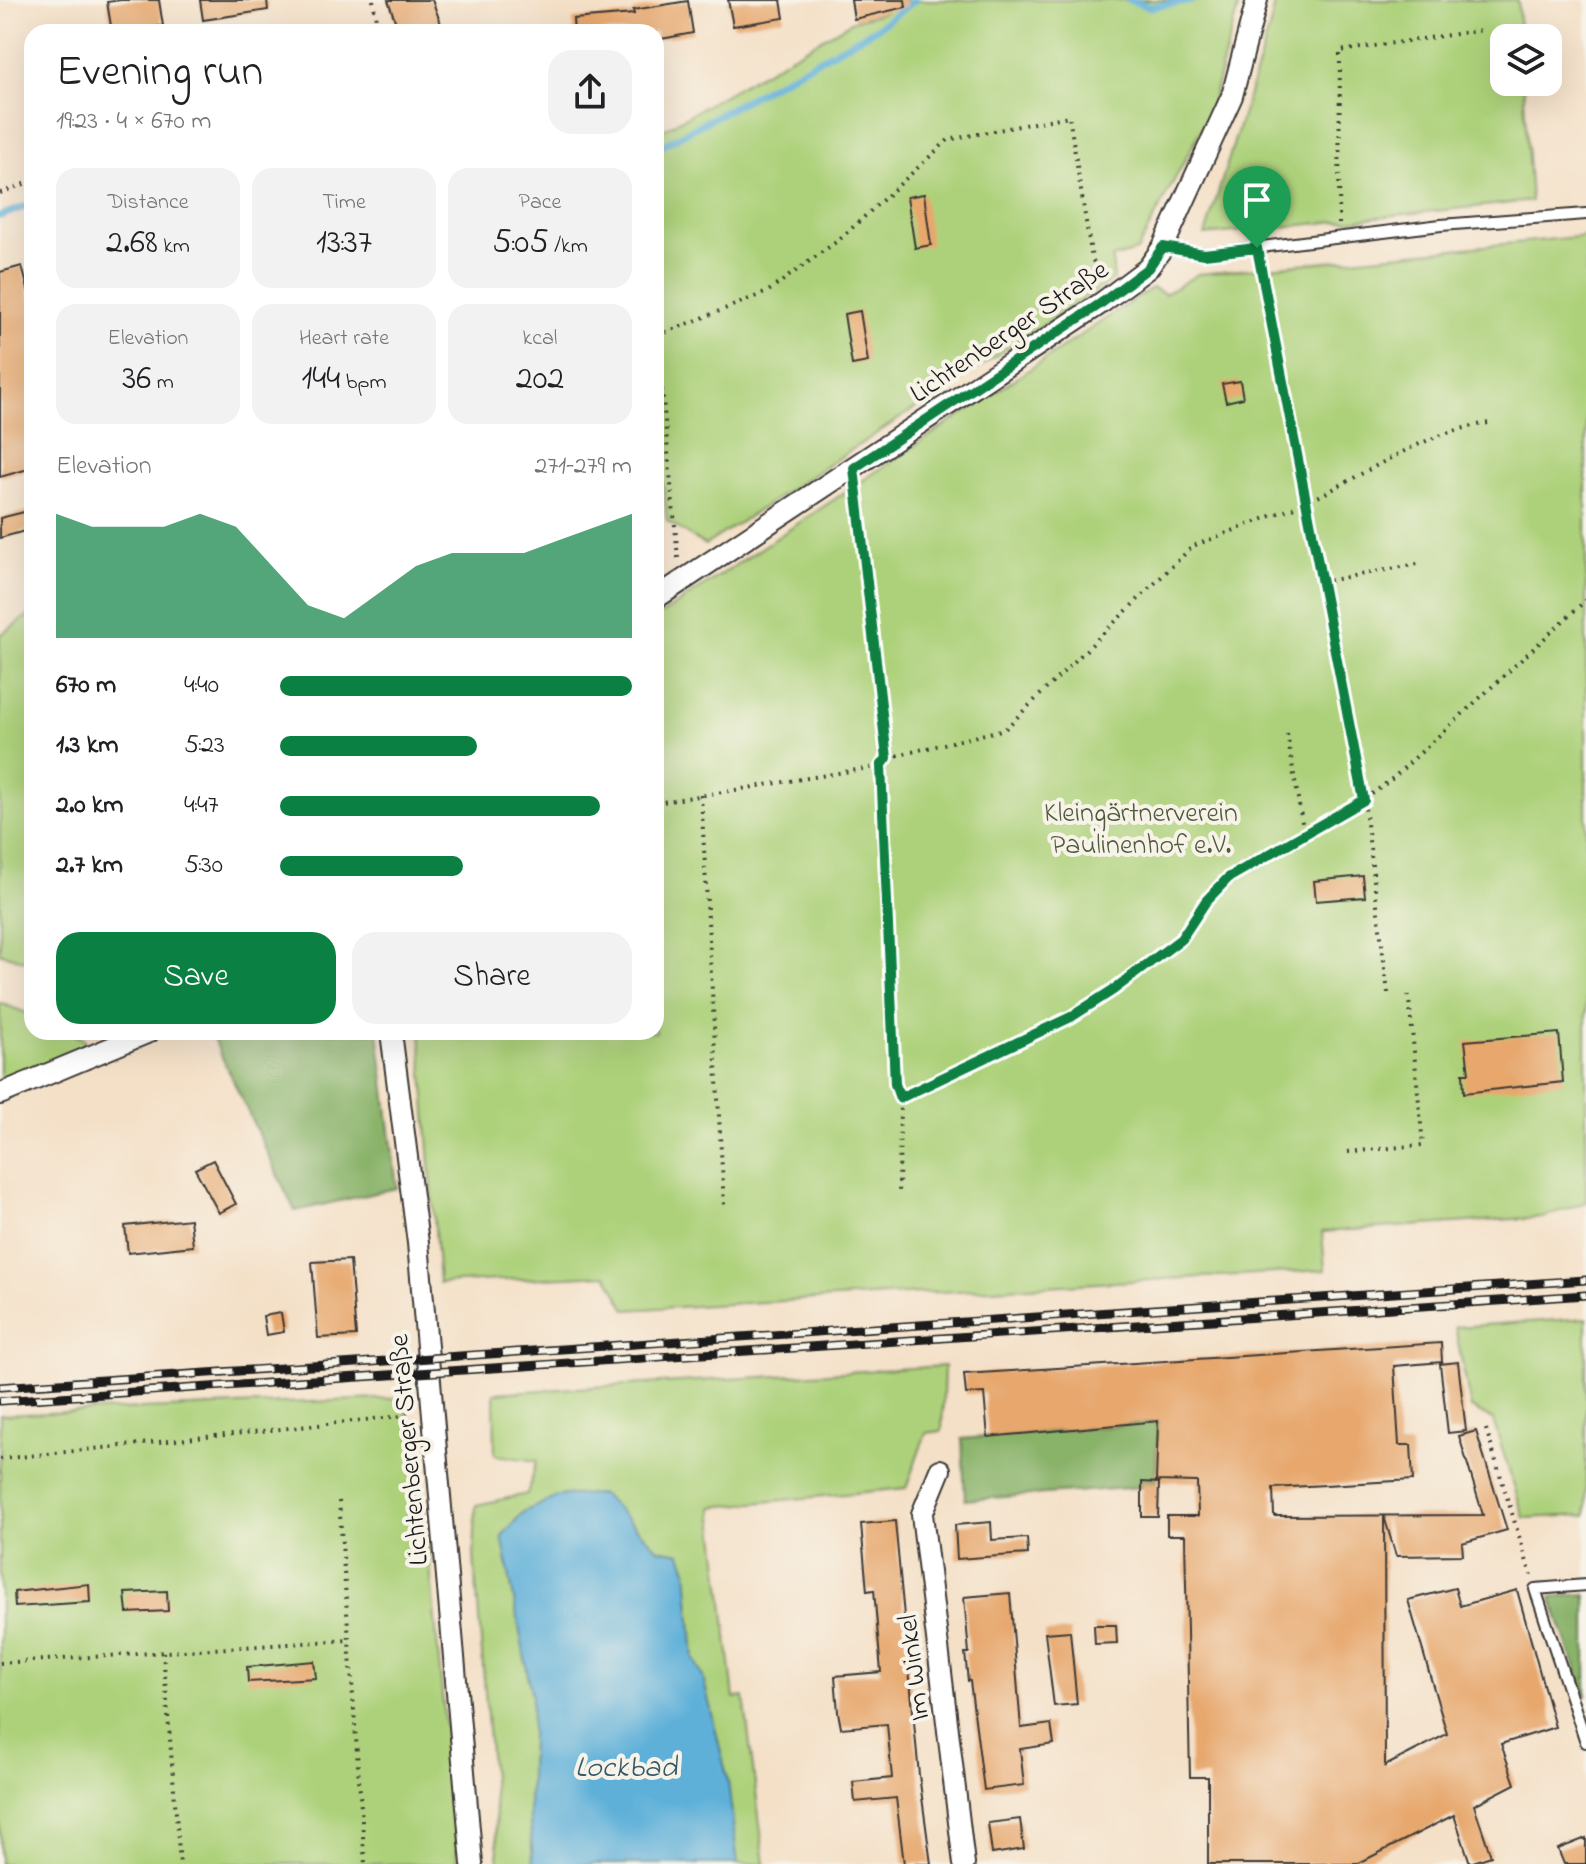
<!DOCTYPE html>
<html lang="en">
<head>
<meta charset="utf-8">
<style>
  body { margin:0; font-family:"Indie Flower",sans-serif; background:#f2f2f2; color:#202124; height:100vh; display:flex; flex-direction:column; font-size:30px; white-space:nowrap }
  * { box-sizing:border-box; margin:0 }
  p { font-size:26px; color:#757577 }
  .icon { flex:none; width:44px; height:44px; fill:none; stroke:currentColor; stroke-width:2; stroke-linecap:round; stroke-linejoin:round }
  .map { position:relative; flex:1; overflow:hidden }
  .drawer { position:absolute; left:24px; top:24px; width:640px; height:1016px; display:flex; flex-direction:column; background:#fff; border-radius:24px; box-shadow:0 8px 32px #0002 }
  .drawer>* { flex:none }
  .tools { position:absolute; left:1490px; top:24px; display:grid; gap:16px }
  .tools a { display:grid; place-items:center; width:72px; height:72px; border-radius:16px; background:#fff; box-shadow:0 8px 32px #0002; font-size:40px }
  .pin { position:absolute; display:grid; place-items:center; width:68px; height:68px; color:#fff; margin:-82px -34px; border-radius:50% 50% 50% 0; rotate:-45deg; box-shadow:0 0 8px #0007 }
  .pin .icon { rotate:45deg }
  .round { display:grid; place-items:center; flex:none; width:84px; height:84px; border-radius:24px; background:#f2f2f2 }
  .headline { display:flex; align-items:center; justify-content:space-between; height:136px; padding:0 32px }
  h1 { font-size:44px; font-weight:600; line-height:60px }
  .figures { display:grid; grid-template-columns:repeat(3,1fr); gap:12px; height:136px; padding:8px 32px }
  .figures div { display:grid; align-content:center; border-radius:20px; background:#f2f2f2; text-align:center }
  .figures b { font-size:34px; font-weight:600 }
  .figures small { font-size:22px; font-weight:400 }
  .figures p { font-size:22px }
  .chart { height:224px; padding:16px 32px }
  .chart p { display:flex; justify-content:space-between }
  .chart svg { width:100%; height:144px; margin-top:8px; fill:#0b8043; opacity:.7 }
  .button { display:flex; gap:16px; margin-top:auto; padding:16px 32px }
  .button a { flex:1; height:92px; border-radius:24px; background:#0b8043; color:#fff; font-size:32px; font-weight:600; line-height:92px; text-align:center }
  .button a+a { background:#f2f2f2; color:#202124 }
  ul { padding:0 32px; list-style:none; font-size:26px }
  li { display:grid; grid-template-columns:128px 96px 1fr; align-items:center; height:60px }
  li i { height:20px; border-radius:10px; background:#0b8043 }
  .map>svg:first-child { display:block }
  .green { fill:#add17a; stroke:#64764b; stroke-width:2 }
  .forest { fill:#8ab36a; stroke:#536843; stroke-width:2 }
  .water { fill:#5eb0d9; stroke:#3d667a; stroke-width:2 }
  .lines { fill:none; stroke-linecap:round; stroke-linejoin:round }
  .stream { stroke:#5eb0d9; stroke-width:7 }
  .building { fill:#e7a76d }
  .service-casing { stroke:#3c3936; stroke-width:14 }
  .minor-casing { stroke:#3c3936; stroke-width:24 }
  .path { stroke:#3c3936; stroke-width:4; stroke-dasharray:2 6; stroke-linecap:butt }
  .service { stroke:#fff; stroke-width:10 }
  .minor { stroke:#fff; stroke-width:20 }
  .rail-casing { stroke:#1c1c1c; stroke-width:9 }
  .rail { stroke:#f7f3e8; stroke-width:6; stroke-dasharray:18; stroke-linecap:butt }
  .route-casing { stroke:#fff; stroke-width:16 }
  .route { stroke:#0b8043; stroke-width:10 }
  .labels { text-anchor:middle; stroke-width:8; stroke-linejoin:round; paint-order:stroke }
  .street-label { font-size:28px; fill:#1c1c1c; stroke:#f7f3e8 }
  .park-label { font-size:28px; fill:#4f5b3d; stroke:#f7f3e8 }
  .water-label { font-size:30px; font-style:italic; fill:#365768; stroke:#f7f3e8 }
</style>
</head>
<body>
<div class="map">
<svg width="1586" height="1864" viewBox="0 0 1586 1864">
  <rect width="100%" height="100%" fill="#f7f3e8"/>
  <filter id="ink" filterUnits="userSpaceOnUse"><feTurbulence type="fractalNoise" baseFrequency=".0125" numOctaves="2"/><feDisplacementMap in="SourceGraphic" scale="16" xChannelSelector="R" yChannelSelector="G"/><feConvolveMatrix kernelMatrix="1 2 1 2 8 2 1 2 1" color-interpolation-filters="sRGB"/></filter>
  <filter id="wash" filterUnits="userSpaceOnUse"><feTurbulence type="fractalNoise" baseFrequency=".006" numOctaves="4" result="noise"/><feDisplacementMap in="SourceGraphic" scale="32" xChannelSelector="R" yChannelSelector="G"/><feGaussianBlur stdDeviation="1.8" result="paint"/><feColorMatrix in="noise" values="0 0 0 0 0 0 0 0 0 0 0 0 0 0 0 0 0 1.4 0 .05"/><feComposite in="paint" operator="in"/></filter>
  <g filter="url(#wash)">
    <rect width="100%" height="100%" fill="#f4e0c7"/>
    <g class="green">
      <polygon points="897,0 1240,0 1209,114 1137,251 1112,258 1114,279 705,545 667,521 656,412 656,134 853,21 885,12"/>
      <polygon points="1276,0 1518,0 1520,38 1504,38 1504,82 1523,82 1531,201 1205,235 1269,30"/>
      <polygon points="1586,236 1586,1202 1543,1217 1322,1232 1325,1270 626,1310 607,1275 439,1283 420,1032 656,1032 656,618 1152,288 1165,294 1198,274"/>
      <polygon points="32,613 32,963 0,953 0,635"/>
      <polygon points="0,1003 32,1015 32,1032 70,1032 84,1039 84,1051 0,1081"/>
      <polygon points="1586,1318 1586,1515 1524,1518 1493,1420 1471,1408 1455,1327"/>
      <polygon points="944,1366 942,1431 926,1433 906,1488 712,1507 734,1698 744,1697 765,1864 499,1864 474,1556 476,1505 527,1494 537,1461 495,1455 494,1393"/>
      <polygon points="404,1398 426,1524 458,1864 0,1864 0,1415"/>
    </g>
    <g class="forest">
      <polygon points="210,1032 378,1032 397,1188 295,1211"/>
      <polygon points="1158,1422 1155,1482 1142,1482 1141,1487 965,1500 962,1439"/>
      <polygon points="1586,1594 1586,1697 1551,1597"/>
    </g>
    <polygon class="water" points="602,1494 658,1549 681,1553 687,1570 694,1659 703,1677 728,1781 738,1864 533,1864 529,1808 532,1697 502,1536 523,1512 561,1495"/>
    <g class="lines">
      <g class="stream">
        <polyline points="1129,0 1151,7 1193,0"/>
        <polyline points="656,149 877,28 915,0"/>
        <polyline points="0,216 32,204"/>
      </g>
    </g>
    <g id="blocks">
      <g class="building">
        <polygon points="121,0 159,0 163,26 112,32 107,2"/>
        <polygon points="200,0 267,0 268,10 203,20"/>
        <polygon points="388,0 432,0 444,32 399,32"/>
        <polygon points="728,0 781,0 784,18 733,26"/>
        <polygon points="851,0 905,0 906,7 854,19"/>
        <polygon points="688,1 693,33 656,40 656,32 574,32 573,19 634,14 633,10"/>
        <polygon points="924,194 931,245 915,248 907,197"/>
        <polygon points="22,266 32,305 32,468 0,477 0,272"/>
        <polygon points="860,311 868,362 852,365 844,314"/>
        <polygon points="1240,381 1243,398 1226,402 1222,384"/>
        <polygon points="32,510 32,529 0,538 0,518"/>
        <polygon points="1363,876 1365,897 1316,901 1314,881"/>
        <polygon points="1559,1033 1563,1082 1464,1093 1463,1073 1469,1073 1465,1041"/>
        <polygon points="213,1160 236,1204 219,1213 195,1169"/>
        <polygon points="190,1219 193,1246 128,1253 125,1226"/>
        <polygon points="350,1260 356,1336 318,1338 312,1262"/>
        <polygon points="281,1313 284,1332 266,1335 263,1316"/>
        <polygon points="1441,1343 1442,1362 1394,1366 1399,1445 1411,1445 1413,1480 1273,1488 1274,1516 1483,1515 1459,1436 1476,1431 1507,1530 1462,1543 1463,1555 1396,1556 1384,1516 1385,1766 1447,1734 1408,1600 1455,1588 1460,1606 1517,1590 1555,1727 1501,1744 1515,1784 1474,1805 1491,1856 1470,1863 1454,1815 1357,1864 1208,1864 1208,1777 1190,1777 1185,1535 1167,1535 1167,1516 1198,1516 1197,1482 1156,1481 1158,1421 988,1437 984,1393 966,1394 964,1374"/>
        <polygon points="1458,1362 1466,1431 1448,1433 1440,1364"/>
        <polygon points="1142,1482 1159,1483 1158,1517 1142,1517"/>
        <polygon points="895,1521 919,1775 931,1864 904,1864 896,1798 855,1802 853,1782 892,1778 887,1724 841,1728 838,1712 835,1676 881,1672 874,1590 867,1591 861,1524"/>
        <polygon points="991,1522 992,1540 1027,1538 1028,1554 957,1559 955,1525"/>
        <polygon points="89,1584 90,1602 15,1607 14,1592"/>
        <polygon points="167,1591 168,1611 127,1613 125,1593"/>
        <polygon points="1010,1593 1021,1728 1051,1724 1054,1744 1020,1749 1024,1785 984,1790 970,1681 968,1681 965,1653 969,1653 964,1597"/>
        <polygon points="1094,1625 1116,1625 1117,1643 1095,1644"/>
        <polygon points="1070,1631 1077,1704 1054,1706 1045,1633"/>
        <polygon points="314,1661 316,1678 248,1682 247,1667"/>
        <polygon points="1020,1819 1024,1849 992,1854 988,1823"/>
        <polygon points="1586,1838 1586,1864 1564,1864 1558,1849"/>
      </g>
    </g>
  </g>
  <g filter="url(#ink)">
    <use href="#blocks" fill-opacity="0" stroke="#3c3936" stroke-width="2"/>
    <g class="lines">
      <defs>
        <g id="service">
          <polyline points="1163,247 1204,254 1441,225 1586,214"/>
          <polyline points="1586,1585 1535,1589 1586,1742"/>
        </g>
        <g id="minor">
          <polyline points="656,598 1100,304 1148,268 1163,247 1232,96 1257,0"/>
          <polyline points="391,1032 418,1243 472,1864"/>
          <polyline points="0,1094 149,1032"/>
          <polyline points="940,1470 922,1514 964,1864"/>
        </g>
      </defs>
      <use href="#service" class="service-casing"/>
      <use href="#minor" class="minor-casing"/>
      <g class="path">
        <polyline points="373,0 378,32"/>
        <polyline points="0,193 32,181"/>
        <polyline points="1339,224 1340,51 1483,30"/>
        <polyline points="856,490 887,758"/>
        <polyline points="678,558 657,336 767,292 840,239 948,140 1069,116 1092,259 1098,269 1109,269"/>
        <polyline points="1321,582 1423,563"/>
        <polyline points="1287,734 1304,834"/>
        <polyline points="881,766 895,1084 900,1098 899,1196"/>
        <polyline points="701,795 724,1205"/>
        <polyline points="656,803 881,766 887,758 1005,729 1193,546 1305,503 1260,263"/>
        <path d="M1388,993L1364,800L1305,503C1368,474 1420,433 1489,423"/>
        <polyline points="900,1098 1071,1017 1113,990 1181,939 1206,901 1228,878 1364,800 1393,778 1586,600"/>
        <polyline points="1348,1152 1423,1145 1408,989"/>
        <polyline points="1486,1429 1531,1575"/>
        <polyline points="0,1459 411,1415"/>
        <polyline points="339,1501 365,1864"/>
        <polyline points="163,1652 180,1864"/>
        <polyline points="0,1663 349,1640"/>
      </g>
      <use href="#service" class="service"/>
      <use href="#minor" class="minor"/>
      <defs>
        <g id="rail">
          <polyline points="0,1387 1586,1280"/>
          <polyline points="0,1401 1586,1295"/>
        </g>
      </defs>
      <use href="#rail" class="rail-casing"/>
      <use href="#rail" class="rail"/>
    </g>
  </g>
  <g class="lines" filter="url(#ink)">
    <defs>
      <polygon id="route" points="1163,247 1204,254 1257,248 1364,800 1228,878 1206,901 1181,939 1113,990 1071,1017 900,1098 895,1084 881,766 887,758 854,468 1100,304 1148,268"/>
    </defs>
    <use href="#route" class="route-casing"/>
    <use href="#route" class="route"/>
  </g>
  <g class="labels">
    <g class="street-label">
      <text transform="translate(1008 330) rotate(-34)" y="10">Lichtenberger Straße</text>
      <text transform="translate(407 1450) rotate(-95)" y="10">Lichtenberger Straße</text>
      <text transform="translate(912 1668) rotate(-97)" y="10">Im Winkel</text>
    </g>
    <g class="park-label">
      <text x="1141" y="821">Kleingärtnerverein<tspan x="1141" dy="32">Paulinenhof e.V.</tspan></text>
    </g>
    <g class="water-label">
      <text x="626" y="1776">Lockbad</text>
    </g>
  </g>
</svg>
<div class="tools">
<a><svg class="icon" aria-label="layers" viewBox="0 0 24 24"><path d="M12 4l9 5-9 5-9-5zM3 14l9 5 9-5"/></svg></a>
</div>
<div class="pin" style="left:1257px;top:248px;background:#1e9e55"><svg class="icon" aria-label="arrive" viewBox="0 0 24 24"><path d="M6 21V4h12l-3 4 3 4H6"/></svg></div>
<section class="drawer">
<div class="headline"><div><h1>Evening run</h1><p>19:23 · 4 × 670 m</p></div><a class="round"><svg class="icon" aria-label="share" viewBox="0 0 24 24"><path d="M12 15V3M7 8l5-5 5 5M5 13v7h14v-7"/></svg></a></div>
<div class="figures">
<div><p>Distance</p><b>2.68<small> km</small></b></div>
<div><p>Time</p><b>13:37</b></div>
<div><p>Pace</p><b>5:05<small> /km</small></b></div>
</div>
<div class="figures">
<div><p>Elevation</p><b>36<small> m</small></b></div>
<div><p>Heart rate</p><b>144<small> bpm</small></b></div>
<div><p>kcal</p><b>202</b></div>
</div>
<div class="chart"><p><span>Elevation</span>271–279 m</p>
<svg viewBox="0 0 160 44" preserveAspectRatio="none"><path d="M0 44V6L10 10L20 10L30 10L40 6L50 10L60 22L70 34L80 38L90 30L100 22L110 18L120 18L130 18L140 14L150 10L160 6V44z"/></svg>
</div>
<ul>
<li><b>670 m</b>4:40<i style="width:100%"></i></li>
<li><b>1.3 km</b>5:23<i style="width:56%"></i></li>
<li><b>2.0 km</b>4:47<i style="width:91%"></i></li>
<li><b>2.7 km</b>5:30<i style="width:52%"></i></li>
</ul>
<div class="button"><a>Save</a><a>Share</a></div>
</section>
</div>
</body>
</html>
